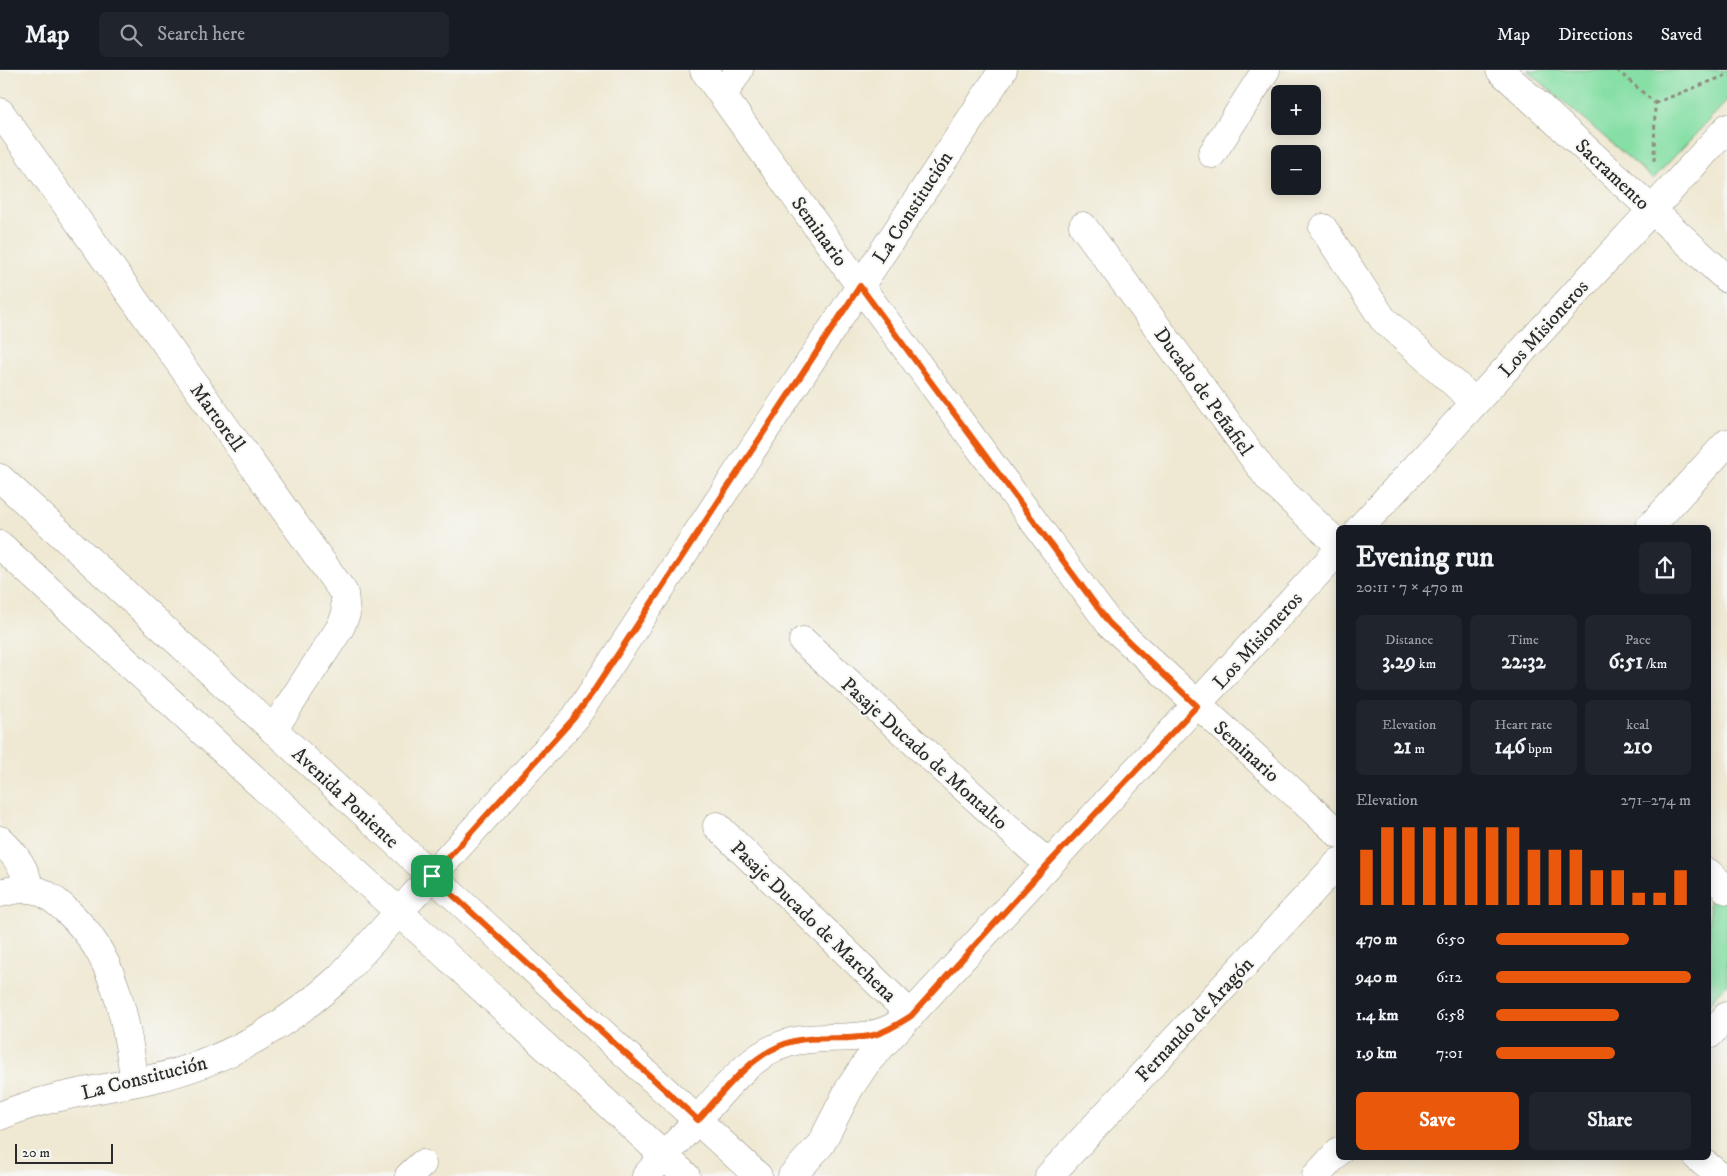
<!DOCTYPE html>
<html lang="en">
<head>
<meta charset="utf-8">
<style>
  body { margin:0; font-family:"IM FELL DW Pica",serif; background:#20242c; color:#f1f3f6; height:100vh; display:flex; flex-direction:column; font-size:19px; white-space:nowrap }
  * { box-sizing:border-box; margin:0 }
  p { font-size:16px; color:#9ea1a6 }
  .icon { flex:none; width:28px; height:28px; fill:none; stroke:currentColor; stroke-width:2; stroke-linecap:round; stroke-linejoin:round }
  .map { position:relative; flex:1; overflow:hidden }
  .drawer { position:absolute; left:1336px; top:455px; width:375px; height:635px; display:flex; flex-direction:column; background:#171b24; border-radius:8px; box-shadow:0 2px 12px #0003 }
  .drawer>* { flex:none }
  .controls { position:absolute; left:1271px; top:15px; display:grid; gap:10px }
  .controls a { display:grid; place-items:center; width:50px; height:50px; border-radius:8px; background:#171b24; box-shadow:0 2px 12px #0003; font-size:25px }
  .scale { position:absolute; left:15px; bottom:12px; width:98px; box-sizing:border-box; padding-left:5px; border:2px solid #2b2b2b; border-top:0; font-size:14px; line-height:18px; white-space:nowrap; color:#2b2b2b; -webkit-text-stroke:4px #f6f6f2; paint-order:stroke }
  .pin { position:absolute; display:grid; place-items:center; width:42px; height:42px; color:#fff; margin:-21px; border-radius:10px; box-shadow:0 2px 8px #0006 }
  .round { display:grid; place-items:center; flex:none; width:52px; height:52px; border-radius:8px; background:#20242c }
  .headline { display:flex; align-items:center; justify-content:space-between; height:85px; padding:0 20px }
  h1 { font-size:28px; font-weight:700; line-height:38px }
  .stats { display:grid; grid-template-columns:repeat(3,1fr); gap:8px; height:85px; padding:5px 20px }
  .stats div { display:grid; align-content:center; border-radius:8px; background:#20242c; text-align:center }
  .stats b { font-size:21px; font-weight:700 }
  .stats small { font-size:14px; font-weight:400 }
  .stats p { font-size:14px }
  .chart { height:140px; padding:10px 20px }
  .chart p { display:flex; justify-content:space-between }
  .chart svg { width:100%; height:90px; margin-top:5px; stroke:#ea580c; stroke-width:6 }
  .cta { display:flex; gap:10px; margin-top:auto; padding:10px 20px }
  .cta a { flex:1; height:58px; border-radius:8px; background:#ea580c; color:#fff; font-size:20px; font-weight:700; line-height:58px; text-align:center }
  .cta a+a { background:#20242c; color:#f1f3f6 }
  ul { padding:0 20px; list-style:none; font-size:16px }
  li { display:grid; grid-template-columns:80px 60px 1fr; align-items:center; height:38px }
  li i { height:12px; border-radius:6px; background:#ea580c }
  header { display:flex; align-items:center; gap:30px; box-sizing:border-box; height:70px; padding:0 25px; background:#171b24; border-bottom:1px solid #363941 }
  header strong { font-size:24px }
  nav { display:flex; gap:28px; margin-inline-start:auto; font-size:18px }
  .search { width:350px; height:45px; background:#20242c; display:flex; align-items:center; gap:12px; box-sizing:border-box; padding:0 18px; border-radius:8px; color:#9ea1a6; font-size:19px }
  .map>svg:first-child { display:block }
  .green { fill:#86dfa5; stroke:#588568 }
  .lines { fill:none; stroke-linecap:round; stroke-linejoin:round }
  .street-casing { stroke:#8d8a7e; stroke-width:29 }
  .path { stroke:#8d8a7e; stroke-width:3; stroke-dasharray:4 4; stroke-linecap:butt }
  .street { stroke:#fff; stroke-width:28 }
  .route-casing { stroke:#fff; stroke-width:10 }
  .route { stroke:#ea580c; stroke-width:6 }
  .labels { text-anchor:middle; stroke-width:4; stroke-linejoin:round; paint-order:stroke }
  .street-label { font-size:20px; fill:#2b2b2b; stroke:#f6f6f2 }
</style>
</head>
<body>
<header>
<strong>Map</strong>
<div class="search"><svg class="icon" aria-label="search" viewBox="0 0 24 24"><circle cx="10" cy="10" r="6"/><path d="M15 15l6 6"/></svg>Search here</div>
<nav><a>Map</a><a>Directions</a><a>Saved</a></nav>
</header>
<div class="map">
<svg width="1727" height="1106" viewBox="0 0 1727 1106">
  <rect width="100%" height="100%" fill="#f6f6f2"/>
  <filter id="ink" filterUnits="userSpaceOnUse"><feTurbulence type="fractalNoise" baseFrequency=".02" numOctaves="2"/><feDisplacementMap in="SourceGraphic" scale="10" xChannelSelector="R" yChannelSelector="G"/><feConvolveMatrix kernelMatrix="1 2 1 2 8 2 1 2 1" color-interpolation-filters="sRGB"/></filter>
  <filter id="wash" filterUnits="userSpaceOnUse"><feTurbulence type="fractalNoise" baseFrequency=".0096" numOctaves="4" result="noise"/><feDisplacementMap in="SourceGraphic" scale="20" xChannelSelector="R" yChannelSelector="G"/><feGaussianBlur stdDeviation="1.12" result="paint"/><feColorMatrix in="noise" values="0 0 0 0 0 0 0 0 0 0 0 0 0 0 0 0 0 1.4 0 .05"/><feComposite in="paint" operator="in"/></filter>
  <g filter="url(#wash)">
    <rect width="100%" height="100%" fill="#efe8d2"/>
    <g class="green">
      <polygon points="1527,0 1727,0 1727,31 1653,109"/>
      <polygon points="1709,817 1727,834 1727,914 1709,934"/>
    </g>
  </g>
  <g filter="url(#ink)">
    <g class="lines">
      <defs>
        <g id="street">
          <polyline points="704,0 860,216 1109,553 1339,764"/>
          <polyline points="1500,0 1727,209"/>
          <polyline points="723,25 739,0"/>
          <polyline points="0,42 344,523 346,544 340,558 273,660"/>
          <polyline points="1212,84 1266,0"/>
          <polyline points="1083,156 1269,409 1339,475"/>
          <polyline points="1323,158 1383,249 1475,332"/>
          <polyline points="0,408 758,1106"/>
          <polyline points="1360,458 1727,58"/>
          <polyline points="1649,458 1727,373"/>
          <polyline points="0,475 686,1106"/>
          <polyline points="803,571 1048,794"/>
          <polyline points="717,756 911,945"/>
          <path d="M0,770C13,782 26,799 29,817"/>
          <polyline points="1709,803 1727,820"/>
          <path d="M0,823C32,814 44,819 68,842C117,887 125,949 135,1012"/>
          <polyline points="1709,965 1727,946"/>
          <path d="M0,1046C48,1025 101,1020 151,1009C224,993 285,957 340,907L575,648L1003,0"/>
          <polyline points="1698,1088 1720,1106"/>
          <polyline points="409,1106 422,1094"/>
          <path d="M646,1106C663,1087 681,1068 698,1049C723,1021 750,984 788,973C824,962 867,976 900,953"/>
          <polyline points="792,1106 821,1074 849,1019 867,992 1339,480"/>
          <polyline points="1049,1106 1339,792"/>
          <polyline points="1316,1106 1339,1081"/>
        </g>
      </defs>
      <use href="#street" class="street-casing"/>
      <g class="path">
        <polyline points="1617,0 1655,33 1654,92"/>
        <polyline points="1655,33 1727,5"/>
      </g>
      <use href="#street" class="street"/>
    </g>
  </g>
  <g class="lines" filter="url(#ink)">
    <defs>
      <path id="route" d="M860,216L1109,553L1197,636L1048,794L911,946C900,953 888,961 874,965C846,972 815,964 787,973C749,986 723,1022 698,1050L432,806L574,648L593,622Z"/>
    </defs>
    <use href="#route" class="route-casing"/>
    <use href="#route" class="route"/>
  </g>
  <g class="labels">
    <g class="street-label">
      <text transform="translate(1613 104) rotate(43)" y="7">Sacramento</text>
      <text transform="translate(912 137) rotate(-57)" y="7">La Constitución</text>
      <text transform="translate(820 161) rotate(54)" y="7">Seminario</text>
      <text transform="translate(1543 258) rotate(-48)" y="7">Los Misioneros</text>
      <text transform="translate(1204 321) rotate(54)" y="7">Ducado de Peñafiel</text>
      <text transform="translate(218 347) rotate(54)" y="7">Martorell</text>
      <text transform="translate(1257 570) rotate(-48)" y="7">Los Misioneros</text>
      <text transform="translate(1247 681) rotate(42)" y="7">Seminario</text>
      <text transform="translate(925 683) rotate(42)" y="7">Pasaje Ducado de Montalto</text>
      <text transform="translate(346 727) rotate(43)" y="7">Avenida Poniente</text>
      <text transform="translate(814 851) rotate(44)" y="7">Pasaje Ducado de Marchena</text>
      <text transform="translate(1194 949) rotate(-47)" y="7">Fernando de Aragón</text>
      <text transform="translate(144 1007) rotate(-14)" y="7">La Constitución</text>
    </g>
  </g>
</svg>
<div class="controls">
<a>+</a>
<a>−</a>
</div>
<div class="scale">20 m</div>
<div class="pin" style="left:432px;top:806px;background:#1e9e55"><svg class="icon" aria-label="arrive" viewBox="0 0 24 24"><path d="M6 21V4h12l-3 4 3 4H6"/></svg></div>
<section class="drawer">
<div class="headline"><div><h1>Evening run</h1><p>20:11 · 7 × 470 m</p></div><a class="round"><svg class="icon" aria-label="share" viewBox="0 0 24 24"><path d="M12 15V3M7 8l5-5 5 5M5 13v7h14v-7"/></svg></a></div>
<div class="stats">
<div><p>Distance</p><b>3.29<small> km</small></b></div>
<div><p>Time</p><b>22:32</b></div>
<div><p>Pace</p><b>6:51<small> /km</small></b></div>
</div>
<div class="stats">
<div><p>Elevation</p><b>21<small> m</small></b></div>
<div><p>Heart rate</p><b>146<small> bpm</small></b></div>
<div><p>kcal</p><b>210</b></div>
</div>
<div class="chart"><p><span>Elevation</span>271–274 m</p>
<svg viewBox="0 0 160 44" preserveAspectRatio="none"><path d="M5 44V17M15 44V6M25 44V6M35 44V6M45 44V6M55 44V6M65 44V6M75 44V6M85 44V17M95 44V17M105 44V17M115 44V27M125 44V27M135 44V38M145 44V38M155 44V27"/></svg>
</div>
<ul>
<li><b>470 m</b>6:50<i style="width:68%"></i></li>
<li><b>940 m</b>6:12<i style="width:100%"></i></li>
<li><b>1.4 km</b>6:58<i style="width:63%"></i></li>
<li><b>1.9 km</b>7:01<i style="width:61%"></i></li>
</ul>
<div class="cta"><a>Save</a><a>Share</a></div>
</section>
</div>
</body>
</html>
